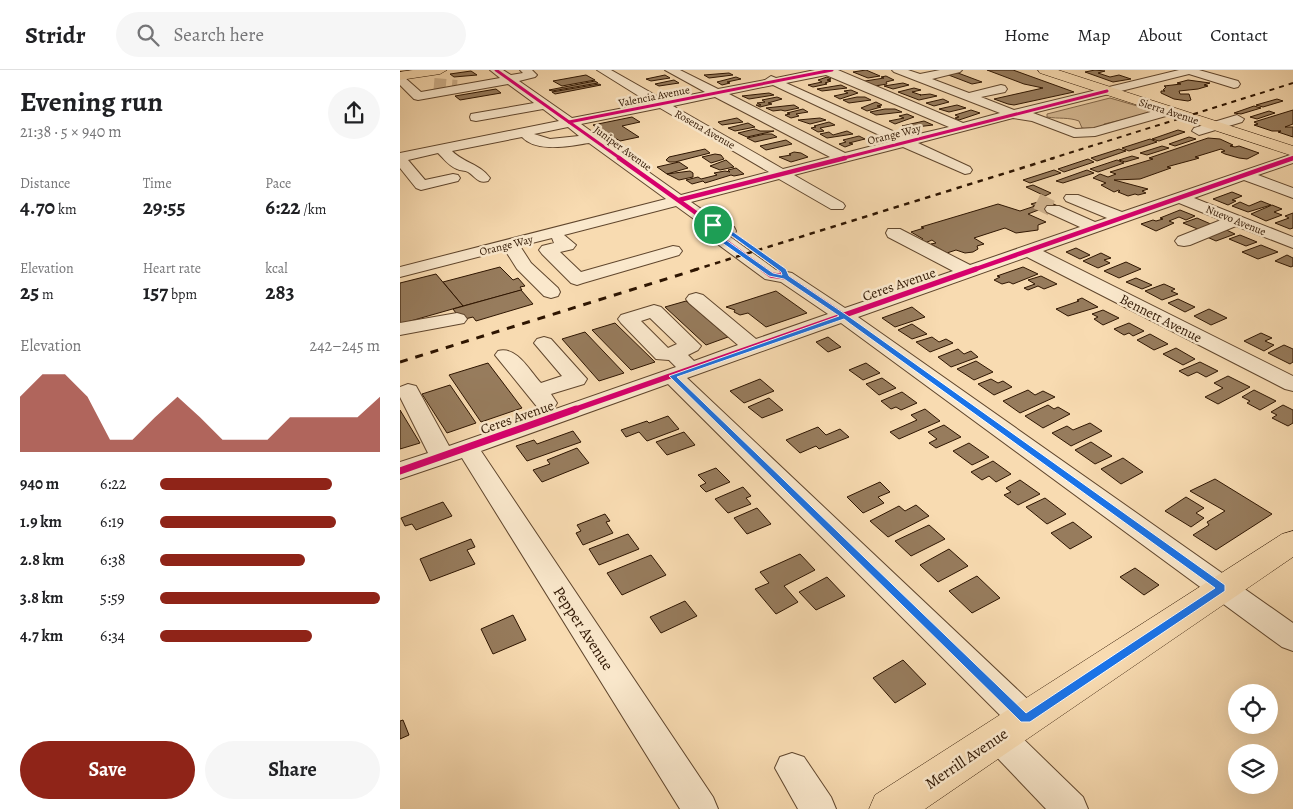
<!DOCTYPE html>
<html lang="en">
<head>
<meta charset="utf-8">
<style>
  body { margin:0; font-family:Alegreya,serif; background:#f6f6f6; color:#202124; height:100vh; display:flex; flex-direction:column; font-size:19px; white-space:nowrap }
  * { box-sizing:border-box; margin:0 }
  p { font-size:16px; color:#757577 }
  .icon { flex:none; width:28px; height:28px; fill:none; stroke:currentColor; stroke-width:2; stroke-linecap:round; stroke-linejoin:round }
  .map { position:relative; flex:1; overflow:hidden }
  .sheet { display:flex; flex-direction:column; background:#fff; width:400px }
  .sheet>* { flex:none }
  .tools { position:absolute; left:828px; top:614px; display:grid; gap:10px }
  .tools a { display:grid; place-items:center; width:50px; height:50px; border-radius:50%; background:#fff; box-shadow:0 5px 20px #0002; font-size:25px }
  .pin { position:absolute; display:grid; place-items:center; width:42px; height:42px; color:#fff; margin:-21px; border:2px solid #fff; border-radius:50%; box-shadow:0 1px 5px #0007 }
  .round { display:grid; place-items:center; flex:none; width:52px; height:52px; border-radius:26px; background:#f6f6f6 }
  .overview { display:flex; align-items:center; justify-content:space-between; height:85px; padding:0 20px }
  h1 { font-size:28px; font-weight:700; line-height:38px }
  .metrics { display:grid; grid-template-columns:repeat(3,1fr); gap:8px; height:85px; padding:5px 20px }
  .metrics div { display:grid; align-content:center }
  .metrics b { font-size:21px; font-weight:700 }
  .metrics small { font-size:14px; font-weight:400 }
  .metrics p { font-size:14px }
  .chart { height:140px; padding:10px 20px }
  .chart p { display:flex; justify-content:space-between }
  .chart svg { width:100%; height:90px; margin-top:5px; fill:#8f2418; opacity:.7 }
  .action { display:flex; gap:10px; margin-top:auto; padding:10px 20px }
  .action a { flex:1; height:58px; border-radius:30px; background:#8f2418; color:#fff; font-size:20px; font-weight:700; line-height:58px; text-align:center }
  .action a+a { background:#f6f6f6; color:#202124 }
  ul { padding:0 20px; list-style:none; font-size:16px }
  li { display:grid; grid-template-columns:80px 60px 1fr; align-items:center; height:38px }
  li i { height:12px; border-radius:6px; background:#8f2418 }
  header { display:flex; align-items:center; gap:30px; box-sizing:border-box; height:70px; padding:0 25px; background:#fff; border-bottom:1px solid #e0e0e0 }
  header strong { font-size:24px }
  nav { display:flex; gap:28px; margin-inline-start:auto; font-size:18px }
  .search { width:350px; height:45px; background:#f6f6f6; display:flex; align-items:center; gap:12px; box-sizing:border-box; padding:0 18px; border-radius:28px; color:#757577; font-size:19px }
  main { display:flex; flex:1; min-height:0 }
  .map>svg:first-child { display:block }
  .green { fill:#d6b993; stroke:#82674a }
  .building { fill:#977c5d; stroke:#2e1501 }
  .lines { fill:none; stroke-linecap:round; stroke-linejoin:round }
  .minor-tunnel-far1 { stroke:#d0b38e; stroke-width:12; stroke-dasharray:12 6; stroke-linecap:butt }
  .minor-tunnel { stroke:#d0b38e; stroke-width:16; stroke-dasharray:16 8; stroke-linecap:butt }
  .minor-casing { stroke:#60462d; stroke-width:2 }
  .major-casing { stroke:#2e1501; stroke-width:1 }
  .minor { fill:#fae8cc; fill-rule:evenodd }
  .major { fill:#f8dbb1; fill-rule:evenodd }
  .rail-far2 { stroke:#2e1501; stroke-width:2; stroke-dasharray:5 5; stroke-linecap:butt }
  .rail-far1 { stroke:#2e1501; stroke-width:2.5; stroke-dasharray:5.5 5.5; stroke-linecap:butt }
  .rail { stroke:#2e1501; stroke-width:3; stroke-dasharray:8 8; stroke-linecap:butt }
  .cycleway-far3-casing { stroke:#fae8cc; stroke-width:5 }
  .cycleway-far2-casing { stroke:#fae8cc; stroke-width:6 }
  .cycleway-far1-casing { stroke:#fae8cc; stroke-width:8 }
  .cycleway-casing { stroke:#fae8cc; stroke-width:10 }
  .cycleway-far3 { stroke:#d6006c; stroke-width:3 }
  .cycleway-far2 { stroke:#d6006c; stroke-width:4.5 }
  .cycleway-far1 { stroke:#d6006c; stroke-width:5.5 }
  .cycleway { stroke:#d6006c; stroke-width:7 }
  .route { fill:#1a73e8; stroke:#fff; fill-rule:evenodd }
  .labels { text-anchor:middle; stroke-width:5; stroke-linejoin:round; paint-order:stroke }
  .far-street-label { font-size:11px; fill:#2e1501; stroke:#fae8cc }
  .street-label { font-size:14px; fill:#2e1501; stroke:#fae8cc }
  .near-street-label { font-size:16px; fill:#2e1501; stroke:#fae8cc }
</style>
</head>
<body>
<header>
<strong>Stridr</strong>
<div class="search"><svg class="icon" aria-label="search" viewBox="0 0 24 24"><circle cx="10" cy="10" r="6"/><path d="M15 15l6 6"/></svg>Search here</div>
<nav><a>Home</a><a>Map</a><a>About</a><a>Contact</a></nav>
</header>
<main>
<section class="sheet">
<div class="overview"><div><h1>Evening run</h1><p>21:38 · 5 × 940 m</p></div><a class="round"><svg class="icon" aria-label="share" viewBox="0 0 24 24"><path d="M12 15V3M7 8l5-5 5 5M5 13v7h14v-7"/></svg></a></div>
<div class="metrics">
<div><p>Distance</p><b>4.70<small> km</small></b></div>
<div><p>Time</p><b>29:55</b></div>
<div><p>Pace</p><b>6:22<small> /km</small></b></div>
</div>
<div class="metrics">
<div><p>Elevation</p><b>25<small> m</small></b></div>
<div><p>Heart rate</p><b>157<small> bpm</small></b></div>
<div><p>kcal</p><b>283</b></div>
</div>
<div class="chart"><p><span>Elevation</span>242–245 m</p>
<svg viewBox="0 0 160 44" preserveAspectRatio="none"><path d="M0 44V17L10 6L20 6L30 17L40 38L50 38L60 27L70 17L80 27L90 38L100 38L110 38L120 27L130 27L140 27L150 27L160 17V44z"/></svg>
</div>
<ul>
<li><b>940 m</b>6:22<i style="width:78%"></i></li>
<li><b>1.9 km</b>6:19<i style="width:80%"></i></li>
<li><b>2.8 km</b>6:38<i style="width:66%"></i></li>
<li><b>3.8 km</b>5:59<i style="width:100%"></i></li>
<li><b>4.7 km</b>6:34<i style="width:69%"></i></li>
</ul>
<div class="action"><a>Save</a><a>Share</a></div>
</section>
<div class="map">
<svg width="893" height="739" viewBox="0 0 893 739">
  <rect width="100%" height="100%" fill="#f8dbb1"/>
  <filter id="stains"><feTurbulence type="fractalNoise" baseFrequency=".004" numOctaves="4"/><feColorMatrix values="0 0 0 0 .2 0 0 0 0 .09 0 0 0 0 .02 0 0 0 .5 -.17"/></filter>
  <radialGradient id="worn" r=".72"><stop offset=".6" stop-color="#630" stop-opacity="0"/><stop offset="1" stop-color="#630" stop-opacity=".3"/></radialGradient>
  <path class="green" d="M710,28L751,40L752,43L704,54L702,58L692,60L682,58L679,51C668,47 659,49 647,47V44Z"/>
  <g class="building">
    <polygon points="466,0 480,6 468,8 453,2"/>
    <polygon points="587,0 613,0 674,22 614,35 608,34 594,29 643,18 624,14"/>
    <polygon points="695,0 705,1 698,3 710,7 719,5 731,9 713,12 685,2"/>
    <polygon points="71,1 77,5 54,7 50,4"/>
    <polygon points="329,3 333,5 309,8 304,5"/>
    <polygon points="551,3 558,3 582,12 572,14 546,4"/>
    <polygon points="186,5 195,10 162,16 153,11"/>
    <polygon points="265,5 270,8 251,11 246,9"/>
    <polygon points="486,6 494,10 486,12 487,14 469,17 459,12 484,8 481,7"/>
    <polygon points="336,7 341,9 327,12 330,13 322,15 317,12"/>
    <polygon points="427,7 431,9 427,10 431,11 425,13 427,14 413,17 408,15 422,12 418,10"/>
    <polygon points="274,10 279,13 259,16 255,14"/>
    <polygon points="788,10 810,13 804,15 808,16 798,19 779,21 780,24 789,24 791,30 788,31 774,29 761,23 761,21 765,21 763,20 766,17 764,16 781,14 777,13"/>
    <polygon points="195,11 198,13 152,21 149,20"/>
    <polygon points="503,13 509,15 493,19 484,16"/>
    <polygon points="199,14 201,15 155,24 152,22"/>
    <polygon points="441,15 447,18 422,21 417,19"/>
    <polygon points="514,18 521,20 512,22 521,25 520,25 530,24 537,26 519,30 498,22"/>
    <polygon points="96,19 101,23 60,30 55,26"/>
    <polygon points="451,20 458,23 440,29 434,26 448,23 444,21"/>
    <polygon points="369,23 374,25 349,29 342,26"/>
    <polygon points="377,27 382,29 368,33 372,34 360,37 356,35 361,35 357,33 365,32 362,30"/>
    <polygon points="457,27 465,27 471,30 449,33 443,30"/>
    <polygon points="543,29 549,32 534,36 526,33"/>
    <polygon points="877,29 883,31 863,37 856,35"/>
    <polygon points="476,32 482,35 477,36 481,37 467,41 461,38"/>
    <polygon points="394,35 399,38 385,41 381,40 373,41 366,38"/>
    <polygon points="557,35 566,38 549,42 539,39"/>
    <polygon points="854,36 861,38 841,44 834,43"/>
    <polygon points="403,39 408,42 396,44 399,46 391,48 385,45 390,44 387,43"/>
    <polygon points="485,39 495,39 502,42 476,45 470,42"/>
    <polygon points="571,40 580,43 559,50 555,48 559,47 555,45"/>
    <polygon points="893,40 893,54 885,57 893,57 893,67 878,62 881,61 872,61 854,55 858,54 854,52"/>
    <polygon points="869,41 875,43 857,49 850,47"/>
    <polygon points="507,44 514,47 495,54 489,51 504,48 499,46"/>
    <polygon points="232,47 240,52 222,56 239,67 220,71 193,55"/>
    <polygon points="337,48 343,52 322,55 318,52"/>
    <polygon points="420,48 426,50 410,54 398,50"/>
    <polygon points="524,51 533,55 508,58 502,56"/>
    <polygon points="429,52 435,55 420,58 424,61 418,62 411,58 416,57 414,56"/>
    <polygon points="348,53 355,57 335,61 328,58"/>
    <polygon points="355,59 360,61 374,61 347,67 338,63"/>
    <polygon points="778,60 785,62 759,71 752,69"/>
    <polygon points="447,61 453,64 427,68 420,64 429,62 433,65"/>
    <polygon points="365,64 372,64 377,67 355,72 347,68"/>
    <polygon points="459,66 465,69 449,73 453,74 445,77 439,74 446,72 443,70"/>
    <polygon points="789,67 796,69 775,76 769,74"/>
    <polygon points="808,68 820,69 833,75 830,76 835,77 839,76 859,83 847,89 839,88 825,84 821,82 825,81 821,79 795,87 799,88 796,89 770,96 767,97 771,98 768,99 740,109 714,110 748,119 742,121 746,123 738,125 735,124 728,126 718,122 720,121 719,120 714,122 701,115 706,113 693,108 700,104 708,107 716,104 710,102 753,89 749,88"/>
    <polygon points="750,69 757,72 729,81 722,78"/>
    <polygon points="386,70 392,74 366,80 360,76"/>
    <polygon points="762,76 769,78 747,85 740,83"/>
    <polygon points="305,79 310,83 275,92 269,92 266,90 269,87"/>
    <polygon points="719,79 726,81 697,91 691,88"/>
    <polygon points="394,82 401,83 408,87 391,92 379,87 391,85 389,84"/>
    <polygon points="315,84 321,85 324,89 311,93 302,87"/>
    <polygon points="732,86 739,88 725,92 719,90"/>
    <polygon points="688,89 694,92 664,102 658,99"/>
    <polygon points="326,90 334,97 320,100 310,96"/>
    <polygon points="717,90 724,93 698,102 690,99"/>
    <polygon points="279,92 288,98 267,104 257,97"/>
    <polygon points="336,98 344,104 334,106 331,105 305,113 303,111 292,114 286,110 298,107 301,109 317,105 314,103 325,101 330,102 328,100"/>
    <polygon points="654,100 661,103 630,113 623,110"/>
    <polygon points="687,100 694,103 663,113 656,111"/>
    <polygon points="290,101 293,103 293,107 279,110 267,104"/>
    <polygon points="633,115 651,123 645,126 626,117"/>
    <polygon points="832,122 842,126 832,130 836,131 828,135 813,129"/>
    <polygon points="645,130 660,137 646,141 641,139 628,144 646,152 638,155 638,160 616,163 605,158 574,168 584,174 577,176 578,179 573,182 565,183 556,180 547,183 531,174 536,173 532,170 525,173 520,170 523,169 511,162 524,158 521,157 598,134 620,141 635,136 631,134"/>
    <polygon points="861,131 871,135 848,142 832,136 840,132 849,136"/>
    <polygon points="872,135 882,139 874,142 882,145 866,151 851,144"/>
    <polygon points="780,140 795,146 786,150 779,147 769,151 774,153 756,161 741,154 753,150 756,151 763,149 760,148"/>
    <polygon points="893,143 893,158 890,159 875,153 889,148 885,146"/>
    <polygon points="797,148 813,155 800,160 783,153"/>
    <polygon points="820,157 835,164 816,171 807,167"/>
    <polygon points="840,165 857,172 846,176 829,169"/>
    <polygon points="861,175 878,182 858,189 842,182"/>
    <polygon points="676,178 690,185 680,189 666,182"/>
    <polygon points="701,183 711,188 704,190 710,193 698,198 683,191"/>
    <polygon points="887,185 893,188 893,196 891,197 875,191"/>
    <polygon points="726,192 741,199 719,208 704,201"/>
    <polygon points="100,197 113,210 118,208 125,216 120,217 122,220 63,236 43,212"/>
    <polygon points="623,197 638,204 613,214 609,212 602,214 594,210 600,207 597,206"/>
    <polygon points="36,204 63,236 0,254 0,213"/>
    <polygon points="641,206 657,214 644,219 638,216 628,220 624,218 635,214 628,210"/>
    <polygon points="736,208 752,215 742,219 726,212"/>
    <polygon points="764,214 775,219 771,221 778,224 762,230 745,221"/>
    <polygon points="121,220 133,234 76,251 73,247 61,250 53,239"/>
    <polygon points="376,221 407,243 366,257 348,243 340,245 334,242 335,240 326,237"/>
    <polygon points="682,228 698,237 668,246 656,239 679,231 677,230"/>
    <polygon points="778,229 795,237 785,242 768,233"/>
    <polygon points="286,231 328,267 306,275 265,237"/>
    <polygon points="512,237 525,247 495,257 482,248"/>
    <polygon points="809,239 827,248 811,255 794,246"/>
    <polygon points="703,240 719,248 703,255 694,249 698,247 692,244"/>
    <polygon points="215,253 255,292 231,300 192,260"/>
    <polygon points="729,253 744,261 733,266 729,263 724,265 714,259"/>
    <polygon points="512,254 527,264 512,269 498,260"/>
    <polygon points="185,262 224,303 199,311 162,269"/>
    <polygon points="861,263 872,268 865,271 874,275 864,281 844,271"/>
    <polygon points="750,264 768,274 754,280 737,270"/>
    <polygon points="428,267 441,277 428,282 416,272"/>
    <polygon points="532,267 539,272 546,269 553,273 530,282 516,272"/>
    <polygon points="884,275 893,279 893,292 890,294 868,283"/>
    <polygon points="776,278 795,289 783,295 763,284"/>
    <polygon points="558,279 564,284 571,281 578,287 551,297 538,287"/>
    <polygon points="576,291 593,302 574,310 557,299"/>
    <polygon points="800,292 818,301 806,307 797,302 788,306 779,301"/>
    <polygon points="88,293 122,338 81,352 49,305"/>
    <polygon points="466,293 480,303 463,310 449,300"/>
    <polygon points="828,306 850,317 818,334 805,327 823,318 814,313"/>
    <polygon points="482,308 496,318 479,325 466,314"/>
    <polygon points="360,309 374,321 344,333 330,321"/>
    <polygon points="591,309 598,313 603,311 612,317 594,325 578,314"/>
    <polygon points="50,315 76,353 47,363 22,324"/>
    <polygon points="628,320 635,325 643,321 655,327 620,343 603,331"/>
    <polygon points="854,320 876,331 860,340 847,333 850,331 842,327"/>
    <polygon points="502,322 517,333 501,340 496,337 491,339 481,331"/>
    <polygon points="369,328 383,340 362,348 348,337"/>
    <polygon points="648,335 654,339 658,337 670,344 643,358 625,346"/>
    <polygon points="883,335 893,340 893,353 888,356 872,348 877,345 871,342"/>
    <polygon points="525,339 540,351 499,369 490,362 517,350 511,345"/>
    <polygon points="0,340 20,373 0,379"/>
    <polygon points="268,346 279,359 247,371 239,362 226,367 221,360 247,351 249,353"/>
    <polygon points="690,353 702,361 671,376 652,363 667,356 673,360"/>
    <polygon points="544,355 561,367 536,378 529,373 537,369 528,362"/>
    <polygon points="418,357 426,365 440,359 449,367 419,379 416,376 400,383 386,370"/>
    <polygon points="173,361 181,372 127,391 116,376 134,370 137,374"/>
    <polygon points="284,362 295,375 267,385 256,372"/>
    <polygon points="691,372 712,386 695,394 675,380"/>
    <polygon points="569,373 589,387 572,395 553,381"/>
    <polygon points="177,378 189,393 142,412 133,400 150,394 147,390"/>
    <polygon points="723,388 743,402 721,414 701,399"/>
    <polygon points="593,391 611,404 596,412 589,406 582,410 571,402"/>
    <polygon points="316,398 330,412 306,422 300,416 306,413 298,405"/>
    <polygon points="815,409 872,444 816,480 793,465 809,455 807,452 825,441 790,421"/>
    <polygon points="620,410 640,424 618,435 604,425 611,422 606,418"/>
    <polygon points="480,412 490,422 478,427 484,433 463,443 447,427"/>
    <polygon points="343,417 351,426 346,428 351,434 328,443 315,429"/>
    <polygon points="786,427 804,438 796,443 804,448 791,457 765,441"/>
    <polygon points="645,428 666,444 647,454 626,437"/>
    <polygon points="43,432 52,446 16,460 12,454 5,456 1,448"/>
    <polygon points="516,435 529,446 488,467 470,451 499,436 505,441"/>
    <polygon points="357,438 371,454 347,464 334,448"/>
    <polygon points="205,444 210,451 206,452 213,463 183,475 176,463 181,461 177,455"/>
    <polygon points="673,452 692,467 670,479 651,463"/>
    <polygon points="529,455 545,469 511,486 495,471"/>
    <polygon points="228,464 239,479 199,495 189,479"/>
    <polygon points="71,469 75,477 67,480 75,494 30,511 20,489"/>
    <polygon points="549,479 568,496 538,512 520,495"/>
    <polygon points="400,484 415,500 384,516 398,532 376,544 355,519 369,513 360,502"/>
    <polygon points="251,485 266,505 222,525 207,503"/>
    <polygon points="735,498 759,515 744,525 720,507"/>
    <polygon points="577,506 600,528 572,543 549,521"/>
    <polygon points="427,507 445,526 416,540 399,522"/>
    <polygon points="285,531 297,546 261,563 250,547"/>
    <polygon points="113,545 126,570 93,584 81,559"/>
    <polygon points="503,590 526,614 495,633 473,608"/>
    <polygon points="3,650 9,665 0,669 0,651"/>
  </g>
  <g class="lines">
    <polyline class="minor-tunnel-far1" points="34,14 57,16"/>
    <polyline class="minor-tunnel" points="637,131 653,139"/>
    <defs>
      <g id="minor">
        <path d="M90,0H103L111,5L123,3L120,0H132L137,5L135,7L119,11L172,48L250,33L197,0H211L264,30L305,22L265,0H280L318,19L365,10L371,6L376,8L415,0H438L563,53L600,43L494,2L492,0H508L520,4L540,0H562L560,2L532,9L569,23L601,15L605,16L607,19L605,22L581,27L614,40L779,0H799L838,11L840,14L838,17L834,18L789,4L633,43L676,59L694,58L768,37L774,41L773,44L695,66L674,67L632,51L613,48L518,73L570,97L572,100L570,103L565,104L503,77L394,105L443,133L445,136L443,139H431L379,109L291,132L319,151L334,157L336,161L334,165L329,166L376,200L392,203L445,238L553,201L488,167L486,163L488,159H500L570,195L680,157L647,142L645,139L647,136H659L695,152L707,148L666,131L664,128L666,125H678L722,142L893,84V93L858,105L893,118V128L844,110L794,128L893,167V178L836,156L790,175L784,176L778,175L775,171L778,167L821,150L779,133L643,181L893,306V321L885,319L627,187L458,247L893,553V581L882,577L441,253L287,308L638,639L643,649L638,659L626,663L614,659L268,314L81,381L313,727L318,739H280L62,388L0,409V392L28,383L0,327V317L8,314L16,316L49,376L276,297L269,290L256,289L221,253L218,249L221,245L254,235L261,237L301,276L298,280L288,285L294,291L338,275L289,233L286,229L289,225L296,223L303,225L356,269L428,244L381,212L365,209L308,167L305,157L276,136L164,165L176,175L173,179L160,182L181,202L273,176L279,177L282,181L279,185L183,213L177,215L171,213L142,184L139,180L142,176L154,173L152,168L120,176L131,193L158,218L160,222L158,226L151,228L144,226L117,199L105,180L0,207V197L266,129L189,73C169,76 137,83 122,67L52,81C64,93 80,94 90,108L88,111C78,114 76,107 68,102C65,100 60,101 57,99C49,96 44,89 38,83L8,90L25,110L53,104L58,105L60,108L58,111L21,120L16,118L0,98V83L159,51L143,39L76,51L71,50L70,47L71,44L134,33L108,14L18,30L14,29L0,15V5L4,7L21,22L100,8ZM426,5L549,57L506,67L386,13ZM373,15L492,71L445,83L329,24ZM315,27L430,87L383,99L273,36ZM260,38L369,102L281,125L181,54ZM168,57L179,66L150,69L134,64ZM250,248L277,274L268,278L241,251Z"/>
        <polygon points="837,45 844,49 842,52 799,65 792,61 794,58"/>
        <polygon points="57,243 64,245 67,249 64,253 0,265 0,253"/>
        <path d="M144,267L151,269L187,309L184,314L151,324L157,333L154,338L146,340L138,338L95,285L98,281C117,276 129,300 141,313L162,306L134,273L137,269Z"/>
        <polygon points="599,653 611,657 683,727 688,739 646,739 587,677 582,667 587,657"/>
        <polygon points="392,683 404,687 431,727 436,739 398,739 375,698 380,687"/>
      </g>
      <g id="major">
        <polygon points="13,0 47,0 40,4 0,10 0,2"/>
        <polygon points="638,0 658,0 893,76 893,86 640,3"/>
        <polygon points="893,461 893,487 525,739 469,739 475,725 882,464"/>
      </g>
    </defs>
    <use href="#minor" class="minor-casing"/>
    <use href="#major" class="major-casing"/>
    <use href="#minor" class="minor"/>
    <use href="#major" class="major"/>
    <polyline class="rail-far2" points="650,89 893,13"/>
    <polyline class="rail-far1" points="294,200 654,88"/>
    <polyline class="rail" points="0,292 298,199"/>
    <defs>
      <g id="cycleway-far3">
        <polyline points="96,0 221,89"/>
        <polyline points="169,52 432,0"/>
        <polyline points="440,89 707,21"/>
        <polyline points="890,89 893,88"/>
      </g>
      <g id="cycleway-far2">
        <polyline points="219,88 313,155 327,160 383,200"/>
        <polyline points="279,130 445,88"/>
        <polyline points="313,155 314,163 365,200"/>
        <polyline points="573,200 893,88"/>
      </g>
      <g id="cycleway-far1">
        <polyline points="363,199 371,205 386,207 444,246"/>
        <polyline points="381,199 386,207"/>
        <polyline points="173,340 576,199"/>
      </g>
      <polyline id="cycleway" points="0,401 176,339"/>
    </defs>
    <use href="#cycleway-far3" class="cycleway-far3-casing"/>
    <use href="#cycleway-far2" class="cycleway-far2-casing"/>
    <use href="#cycleway-far1" class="cycleway-far1-casing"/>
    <use href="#cycleway" class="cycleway-casing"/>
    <use href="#cycleway-far3" class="cycleway-far3"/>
    <use href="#cycleway-far2" class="cycleway-far2"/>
    <use href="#cycleway-far1" class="cycleway-far1"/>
    <use href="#cycleway" class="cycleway"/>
  </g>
  <path class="route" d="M311,154L329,159L386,199L389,206L454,250L825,515V521L630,652H621L269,306L439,246L384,209L369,206L311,165ZM316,158L325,161L381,202L382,205L373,203L316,163ZM444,249L449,253L815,518L626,643L277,307Z"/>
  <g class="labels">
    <g class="far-street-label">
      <text transform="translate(254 26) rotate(-11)" y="4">Valencia Avenue</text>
      <text transform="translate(769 41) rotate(18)" y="4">Sierra Avenue</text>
      <text transform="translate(305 59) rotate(30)" y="4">Rosena Avenue</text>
      <text transform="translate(494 64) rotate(-14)" y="4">Orange Way</text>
      <text transform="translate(223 78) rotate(36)" y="4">Juniper Avenue</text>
      <text transform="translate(836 150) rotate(22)" y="4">Nuevo Avenue</text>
      <text transform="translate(106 175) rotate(-14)" y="4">Orange Way</text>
    </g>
    <g class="street-label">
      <text transform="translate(499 214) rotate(-19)" y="5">Ceres Avenue</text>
      <text transform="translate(761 248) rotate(27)" y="5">Bennett Avenue</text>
      <text transform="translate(117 347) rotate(-19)" y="5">Ceres Avenue</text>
    </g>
    <g class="near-street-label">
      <text transform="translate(184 558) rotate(57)" y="6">Pepper Avenue</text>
      <text transform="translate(566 688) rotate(-34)" y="6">Merrill Avenue</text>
    </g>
  </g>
  <rect width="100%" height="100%" filter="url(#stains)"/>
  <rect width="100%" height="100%" fill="url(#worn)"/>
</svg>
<div class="tools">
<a><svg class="icon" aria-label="locate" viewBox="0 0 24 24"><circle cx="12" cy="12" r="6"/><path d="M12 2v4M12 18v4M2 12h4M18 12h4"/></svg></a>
<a><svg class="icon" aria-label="layers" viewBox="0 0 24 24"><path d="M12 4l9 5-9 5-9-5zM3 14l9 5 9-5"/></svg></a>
</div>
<div class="pin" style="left:313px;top:155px;background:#1e9e55"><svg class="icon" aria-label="arrive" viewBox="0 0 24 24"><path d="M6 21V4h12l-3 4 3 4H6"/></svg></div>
</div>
</main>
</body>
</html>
